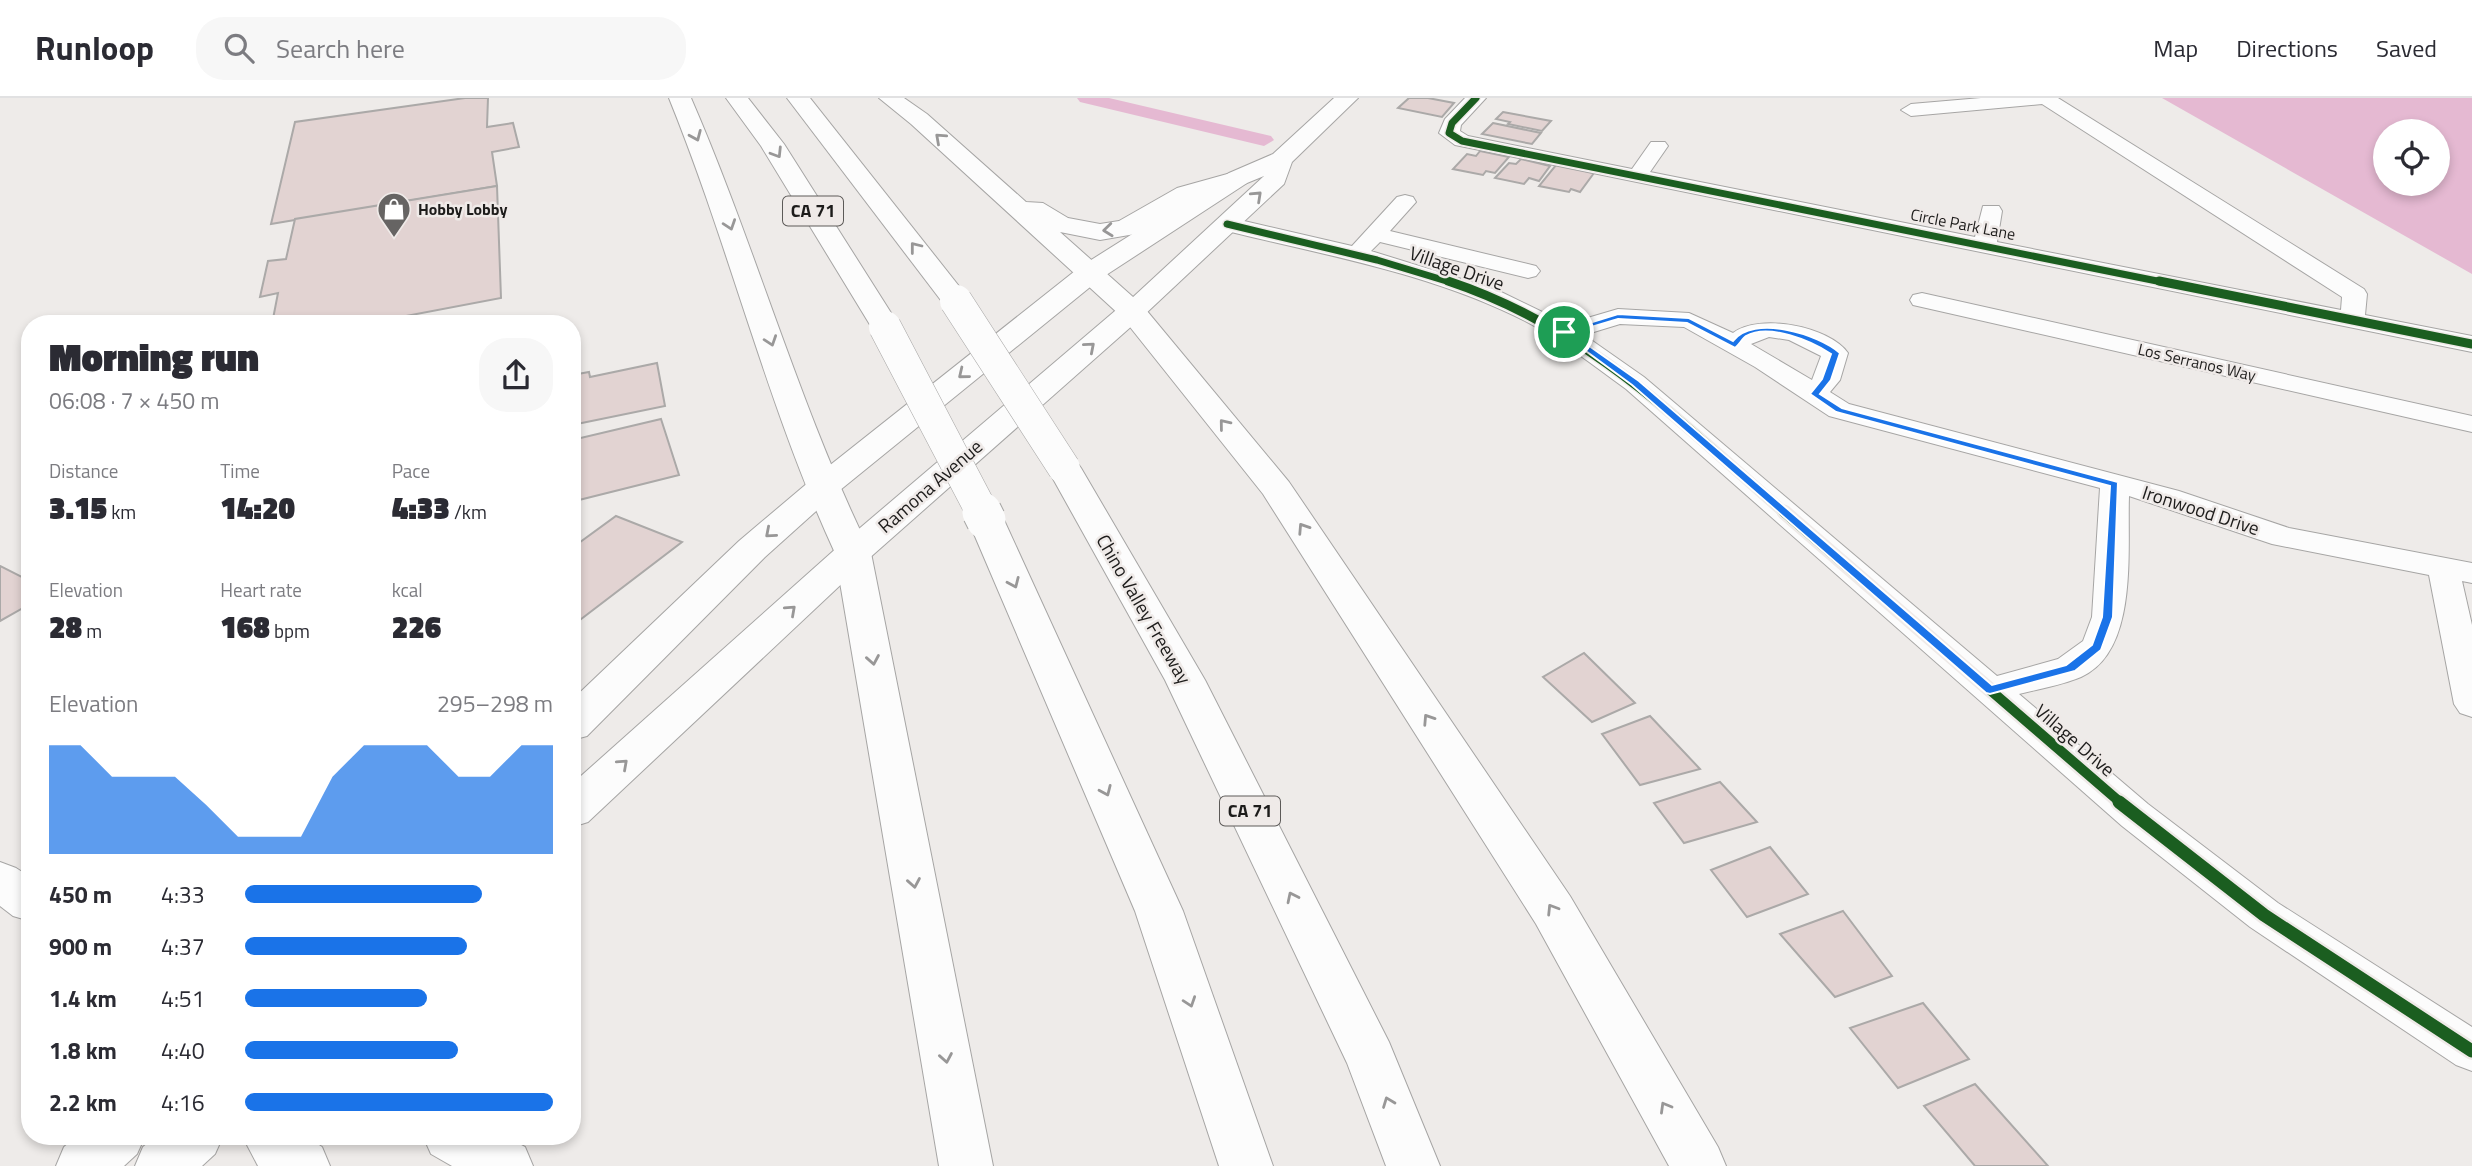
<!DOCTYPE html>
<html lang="en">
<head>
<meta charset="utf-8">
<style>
  body { margin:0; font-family:"Titillium Web",sans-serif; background:#f7f7f7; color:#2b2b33; height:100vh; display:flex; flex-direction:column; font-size:26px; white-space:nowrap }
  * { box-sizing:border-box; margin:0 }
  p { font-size:23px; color:#7c7c81 }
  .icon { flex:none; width:38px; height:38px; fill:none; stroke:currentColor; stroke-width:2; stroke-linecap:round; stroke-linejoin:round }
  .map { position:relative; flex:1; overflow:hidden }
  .details { position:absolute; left:21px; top:217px; width:560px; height:830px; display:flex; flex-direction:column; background:#fff; border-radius:28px; box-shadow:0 4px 10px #0003 }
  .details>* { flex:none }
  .buttons { position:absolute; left:2373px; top:21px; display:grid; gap:14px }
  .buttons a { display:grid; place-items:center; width:77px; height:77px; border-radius:50%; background:#fff; box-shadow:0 4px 10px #0003; font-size:35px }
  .pin { position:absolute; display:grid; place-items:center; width:60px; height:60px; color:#fff; margin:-30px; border:4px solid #fff; border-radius:50%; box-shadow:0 2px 7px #0007 }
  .round { display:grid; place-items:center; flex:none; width:74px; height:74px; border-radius:28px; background:#f7f7f7 }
  .summary { display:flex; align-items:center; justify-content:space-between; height:119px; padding:0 28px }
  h1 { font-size:38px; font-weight:800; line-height:52px }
  .figures { display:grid; grid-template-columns:repeat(3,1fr); gap:10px; height:119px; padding:7px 28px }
  .figures div { display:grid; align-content:center }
  .figures b { font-size:30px; font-weight:800 }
  .figures small { font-size:19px; font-weight:400 }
  .figures p { font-size:19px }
  .chart { height:196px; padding:14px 28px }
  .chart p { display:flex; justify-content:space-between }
  .chart svg { width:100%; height:126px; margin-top:7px; fill:#1a73e8; opacity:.7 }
  ul { padding:0 28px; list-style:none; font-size:23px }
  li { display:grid; grid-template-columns:112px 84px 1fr; align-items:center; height:52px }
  li i { height:18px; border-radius:9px; background:#1a73e8 }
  header { display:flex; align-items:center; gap:42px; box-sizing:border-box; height:98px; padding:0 35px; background:#fff; border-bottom:2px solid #e1e1e2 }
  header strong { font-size:33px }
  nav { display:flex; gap:38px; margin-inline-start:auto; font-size:24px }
  .search { width:490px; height:63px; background:#f7f7f7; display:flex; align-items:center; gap:18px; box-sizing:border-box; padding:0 24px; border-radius:28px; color:#7c7c81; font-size:26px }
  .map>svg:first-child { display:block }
  .water { fill:#e5b9d2; fill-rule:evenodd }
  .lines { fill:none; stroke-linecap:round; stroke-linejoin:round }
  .canal { fill:#e5b9d2; fill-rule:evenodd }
  .building { fill:#e2d3d2; stroke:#aba9a8; stroke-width:2 }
  .minor-casing { stroke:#a6a5a4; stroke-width:2 }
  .tertiary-casing { stroke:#a6a5a4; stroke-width:2 }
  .secondary-casing { stroke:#a6a5a4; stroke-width:2 }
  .primary-casing { stroke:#a6a5a4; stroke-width:2 }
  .motorway-casing { stroke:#a6a5a4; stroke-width:2 }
  .minor { fill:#fcfcfc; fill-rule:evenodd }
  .tertiary { fill:#fcfcfc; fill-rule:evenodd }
  .secondary { fill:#fcfcfc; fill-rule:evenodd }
  .primary { fill:#fcfcfc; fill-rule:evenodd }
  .motorway { fill:#fcfcfc; fill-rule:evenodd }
  .motorway-bridge-far1-casing { stroke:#a6a5a4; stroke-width:33; stroke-linecap:butt }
  .motorway-bridge-casing { stroke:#a6a5a4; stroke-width:41; stroke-linecap:butt }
  .motorway-bridge-far1 { stroke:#fcfcfc; stroke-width:32 }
  .motorway-bridge { stroke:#fcfcfc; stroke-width:39 }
  .cycleway-far3-casing { stroke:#efeae8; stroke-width:10 }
  .cycleway-far2-casing { stroke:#efeae8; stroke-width:12 }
  .cycleway-far1-casing { stroke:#efeae8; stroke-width:15 }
  .cycleway-casing { stroke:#efeae8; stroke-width:18 }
  .cycleway-far3 { stroke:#1b5e20; stroke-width:7 }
  .cycleway-far2 { stroke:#1b5e20; stroke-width:9 }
  .cycleway-far1 { stroke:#1b5e20; stroke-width:10 }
  .cycleway { stroke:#1b5e20; stroke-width:13 }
  .oneway { stroke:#989797 }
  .route { fill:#1a73e8; stroke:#fff; stroke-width:2; fill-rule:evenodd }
  .labels { text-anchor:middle; stroke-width:5; stroke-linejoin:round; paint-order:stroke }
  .far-poi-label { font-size:16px; font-weight:bold; fill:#1d1c1b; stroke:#efeae8; text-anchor:start }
  .far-street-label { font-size:16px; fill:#1d1c1b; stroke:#efeae8 }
  .shield { fill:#efeae8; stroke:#5c5a58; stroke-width:2 }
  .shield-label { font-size:18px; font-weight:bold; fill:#1d1c1b }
  .street-label { font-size:19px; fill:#1d1c1b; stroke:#efeae8 }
</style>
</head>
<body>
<header>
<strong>Runloop</strong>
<div class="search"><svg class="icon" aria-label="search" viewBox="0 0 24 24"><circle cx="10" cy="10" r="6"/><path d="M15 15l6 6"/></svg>Search here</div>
<nav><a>Map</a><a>Directions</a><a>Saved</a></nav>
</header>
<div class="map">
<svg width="2472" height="1068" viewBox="0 0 2472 1068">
  <rect width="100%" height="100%" fill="#eeebe9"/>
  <path class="water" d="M2162,0H2472V176ZM2385,33H2438V86H2385Z"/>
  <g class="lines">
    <polygon class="canal" points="1077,0 1109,0 1271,38 1274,42 1264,48 1080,4"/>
  </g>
  <g class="building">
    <polygon points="465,0 488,0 487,29 513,25 519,49 492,54 497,88 271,126 295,24"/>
    <polygon points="1409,0 1428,0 1454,5 1442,19 1398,10"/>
    <polygon points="1503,14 1551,23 1542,33 1508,26 1510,24 1496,21"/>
    <polygon points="1493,25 1541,35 1532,46 1482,36"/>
    <polygon points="1480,53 1509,59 1495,75 1486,73 1483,77 1453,71 1467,56 1476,58"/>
    <polygon points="1521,61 1550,68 1539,83 1529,80 1524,86 1495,80 1509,65 1516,66"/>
    <polygon points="1556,67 1585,73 1594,75 1580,94 1571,91 1569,94 1539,88"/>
    <polygon points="497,88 501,200 364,226 272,226 278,195 260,199 268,163 286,161 295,121"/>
    <polygon points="657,265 665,308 572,327 572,277 589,274 590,279"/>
    <polygon points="661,321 679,377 579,402 572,373 572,342"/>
    <polygon points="616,418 682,444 572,528 572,450"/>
    <polygon points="0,468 30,483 30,506 0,523"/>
    <polygon points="1584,555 1635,605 1592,624 1543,579"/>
    <polygon points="1650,618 1700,671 1640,687 1602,636"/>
    <polygon points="1720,684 1757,724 1684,745 1654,705"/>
    <polygon points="1770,749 1808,796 1747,819 1711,772"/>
    <polygon points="1843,813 1892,878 1835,899 1780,836"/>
    <polygon points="1923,905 1969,961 1898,990 1850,930"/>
    <polygon points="1975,986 2048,1068 1975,1068 1924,1008"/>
  </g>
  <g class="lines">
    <defs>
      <g id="minor">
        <polygon points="1465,0 1486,0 1461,27 1460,33 1468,38 1632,71 1651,44 1665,44 1668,48 1650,74 1975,139 1983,108 1999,108 2002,113 1997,144 2341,212 2342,199 2042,6 1911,18 1901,12 1911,6 1981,0 2058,0 2364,191 2367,196 2365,217 2472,238 2472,254 1455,47 1439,35 1445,21"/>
        <path d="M1405,97L1413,99L1416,104L1390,133L1536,168L1540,173L1536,178L1528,180L1380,144L1371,153L1497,192L1567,226L1618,211L1689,215L1733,235C1759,215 1829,228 1848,255L1840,282L1830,294L1849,306L2179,393L2289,430L2472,465V485L2462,483L2472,527V619L2460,615L2454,606L2429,477L2272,446L2129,398C2127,452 2139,553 2081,579C2062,587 2039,591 2019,596L2148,706L2278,805L2472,929V973L2456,967L2250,829L2122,728L1626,291C1594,268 1563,243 1529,225C1433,175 1323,157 1219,131L1216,126L1219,121L1227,119L1352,148L1397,99ZM1620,226L1684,229L1755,269L1829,318L2100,390L2092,519L2083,543L2058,561L1997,578L1644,279L1584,237ZM1769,239L1789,242L1821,258L1812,282L1751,246Z"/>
        <polygon points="1922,195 2472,318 2472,334 1913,207 1910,202 1913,197"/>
      </g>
      <polygon id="tertiary" points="1334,0 1358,0 1292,64 1284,86 1142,219 1132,222 1122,219 1118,213 1264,78 1247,85 1100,181 1090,183 1080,181 1076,175 1080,169 1229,75 1273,56"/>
      <g id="secondary">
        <polygon points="77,1038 145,1038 137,1056 124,1068 56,1068 64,1049"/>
        <polygon points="156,1038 223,1038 215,1056 202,1068 135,1068 143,1049"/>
      </g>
      <g id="primary">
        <polygon points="1090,167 1100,169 1104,175 1100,181 834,397 765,459 587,638 572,642 572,602 739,443 810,383 1080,169"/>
        <polygon points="1132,204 1142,207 1146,213 1142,219 866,463 588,724 572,729 572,686 840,447 1122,207"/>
        <polygon points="0,764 16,770 30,779 30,823 13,818 0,808"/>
        <polygon points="246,1038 306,1038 322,1049 330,1068 258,1068 247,1047"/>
        <polygon points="423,1038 504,1038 525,1049 533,1068 452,1068 431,1056"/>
      </g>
      <g id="motorway">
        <path d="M669,0H691C756,149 799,309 871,455L993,1068H939L835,455C767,308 730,150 669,0Z"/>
        <polygon points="726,0 748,0 784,46 900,229 895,235 885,238 875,235 761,48"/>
        <polygon points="787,0 810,0 966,197 970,203 966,209 956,212 946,209"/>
        <polygon points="879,0 904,0 927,16 1026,104 1043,105 1068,120 1100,126 1119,123 1177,90 1238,73 1247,75 1250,80 1247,85 1195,100 1135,136 1100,142 1060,134 1142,207 1289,384 1570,798 1718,1049 1726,1068 1669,1068 1536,826 1263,396 1122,219 911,26"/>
        <polygon points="1064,360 1076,363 1081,370 1205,582 1389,944 1440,1068 1386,1068 1347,965 1165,582 1047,370 1052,363"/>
        <polygon points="986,411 998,414 1004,422 1183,813 1273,1068 1219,1068 1135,813 968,422 974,414"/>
      </g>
    </defs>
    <use href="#minor" class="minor-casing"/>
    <use href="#tertiary" class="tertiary-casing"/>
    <use href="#secondary" class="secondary-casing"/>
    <use href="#primary" class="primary-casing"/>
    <use href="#motorway" class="motorway-casing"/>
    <use href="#minor" class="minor"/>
    <use href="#tertiary" class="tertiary"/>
    <use href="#secondary" class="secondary"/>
    <use href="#primary" class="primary"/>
    <use href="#motorway" class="motorway"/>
    <defs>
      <g id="motorway-bridge-far1">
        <polyline points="956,203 1064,370"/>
        <polyline points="885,229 983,416"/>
      </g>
      <polyline id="motorway-bridge" points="982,414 986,422"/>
    </defs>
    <use href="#motorway-bridge-far1" class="motorway-bridge-far1-casing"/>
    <use href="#motorway-bridge" class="motorway-bridge-casing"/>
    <use href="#motorway-bridge-far1" class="motorway-bridge-far1"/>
    <use href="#motorway-bridge" class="motorway-bridge"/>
    <defs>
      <g id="cycleway-far3">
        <polyline points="1476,0 1452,25 1449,35 1462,43 2167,185"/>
        <polyline points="1227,126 1377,162 1453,185"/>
      </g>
      <g id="cycleway-far2">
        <path d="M1448,183C1587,229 1678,322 1786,416"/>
        <polyline points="2159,183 2472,246"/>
      </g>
      <polyline id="cycleway-far1" points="1784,414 2121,705"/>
      <polyline id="cycleway" points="2119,704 2264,817 2472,953"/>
    </defs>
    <use href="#cycleway-far3" class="cycleway-far3-casing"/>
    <use href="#cycleway-far2" class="cycleway-far2-casing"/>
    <use href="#cycleway-far1" class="cycleway-far1-casing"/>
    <use href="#cycleway" class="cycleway-casing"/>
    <use href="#cycleway-far3" class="cycleway-far3"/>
    <use href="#cycleway-far2" class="cycleway-far2"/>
    <use href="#cycleway-far1" class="cycleway-far1"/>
    <use href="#cycleway" class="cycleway"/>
  </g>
  <defs><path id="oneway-chevron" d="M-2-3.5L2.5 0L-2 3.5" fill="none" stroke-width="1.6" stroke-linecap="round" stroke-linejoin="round" transform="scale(1.75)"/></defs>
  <g class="oneway">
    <use href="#oneway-chevron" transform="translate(696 38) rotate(67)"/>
    <use href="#oneway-chevron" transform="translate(940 40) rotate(-138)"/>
    <use href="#oneway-chevron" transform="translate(777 55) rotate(58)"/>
    <use href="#oneway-chevron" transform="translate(1257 98) rotate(-43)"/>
    <use href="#oneway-chevron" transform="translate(730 127) rotate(71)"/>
    <use href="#oneway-chevron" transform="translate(1108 132) rotate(174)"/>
    <use href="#oneway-chevron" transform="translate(915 149) rotate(-128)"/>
    <use href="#oneway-chevron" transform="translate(771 243) rotate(71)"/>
    <use href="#oneway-chevron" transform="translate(1090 249) rotate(-41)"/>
    <use href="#oneway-chevron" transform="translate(963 276) rotate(141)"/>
    <use href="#oneway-chevron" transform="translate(1224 326) rotate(-129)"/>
    <use href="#oneway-chevron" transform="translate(1303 430) rotate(-123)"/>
    <use href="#oneway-chevron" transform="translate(770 435) rotate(139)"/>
    <use href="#oneway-chevron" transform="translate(1014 485) rotate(66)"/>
    <use href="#oneway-chevron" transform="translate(791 512) rotate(-42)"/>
    <use href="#oneway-chevron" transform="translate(873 562) rotate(80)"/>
    <use href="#oneway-chevron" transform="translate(1428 621) rotate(-123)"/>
    <use href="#oneway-chevron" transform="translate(623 666) rotate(-42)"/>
    <use href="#oneway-chevron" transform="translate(1106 693) rotate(66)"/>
    <use href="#oneway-chevron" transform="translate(914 785) rotate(80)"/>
    <use href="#oneway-chevron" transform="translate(1292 799) rotate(-116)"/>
    <use href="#oneway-chevron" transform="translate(1552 811) rotate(-122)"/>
    <use href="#oneway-chevron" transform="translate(1190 904) rotate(71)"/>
    <use href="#oneway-chevron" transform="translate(946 960) rotate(80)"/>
    <use href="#oneway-chevron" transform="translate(1388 1004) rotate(-111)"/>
    <use href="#oneway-chevron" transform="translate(1665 1009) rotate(-120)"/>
  </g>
  <path class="route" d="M1618,216L1689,220L1733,243C1753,216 1819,236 1840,255L1831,282L1820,296L1842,310L2118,384L2113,519L2101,552L2075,573L1990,596L1986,595L1632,287L1560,234ZM1618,221L1687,225L1735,250C1739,247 1742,241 1746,238C1769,225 1811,243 1831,256L1822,281L1810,296L1836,314L2110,388L2102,519L2092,547L2066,567L1992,587L1639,283L1571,235Z"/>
  <defs>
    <symbol id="shop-pin" viewBox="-11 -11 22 30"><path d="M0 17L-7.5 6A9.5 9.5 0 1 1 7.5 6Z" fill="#666463" stroke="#efeae8"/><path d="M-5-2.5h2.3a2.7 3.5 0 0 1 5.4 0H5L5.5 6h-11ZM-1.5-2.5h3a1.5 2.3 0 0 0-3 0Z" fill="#fff"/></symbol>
  </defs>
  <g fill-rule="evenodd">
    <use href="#shop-pin" x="375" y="92" width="38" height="52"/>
  </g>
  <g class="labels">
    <g class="far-poi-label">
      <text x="418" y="117">Hobby Lobby</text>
    </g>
    <g class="far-street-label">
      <text transform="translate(1963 126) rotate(11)" y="6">Circle Park Lane</text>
      <text transform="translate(2197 264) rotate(13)" y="6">Los Serranos Way</text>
    </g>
    <g class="shield">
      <rect x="783" y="98.5" width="60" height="29" rx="5"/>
      <rect x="1220" y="698.5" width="60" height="29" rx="5"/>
    </g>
    <g class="shield-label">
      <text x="813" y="119">CA 71</text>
      <text x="1250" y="719">CA 71</text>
    </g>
    <g class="street-label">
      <text transform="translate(1457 170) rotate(19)" y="7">Village Drive</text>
      <text transform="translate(930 388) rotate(-41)" y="7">Ramona Avenue</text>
      <text transform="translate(2201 412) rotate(18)" y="7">Ironwood Drive</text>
      <text transform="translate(1144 511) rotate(60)" y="7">Chino Valley Freeway</text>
      <text transform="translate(2075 642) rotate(41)" y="7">Village Drive</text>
    </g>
  </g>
</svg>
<div class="buttons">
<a><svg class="icon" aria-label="locate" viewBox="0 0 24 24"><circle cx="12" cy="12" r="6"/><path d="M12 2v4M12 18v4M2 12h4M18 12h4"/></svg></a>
</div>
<div class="pin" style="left:1564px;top:234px;background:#1e9e55"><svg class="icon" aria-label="arrive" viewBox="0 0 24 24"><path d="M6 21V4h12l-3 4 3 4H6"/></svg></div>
<section class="details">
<div class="summary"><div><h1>Morning run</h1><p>06:08 · 7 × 450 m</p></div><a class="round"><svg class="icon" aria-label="share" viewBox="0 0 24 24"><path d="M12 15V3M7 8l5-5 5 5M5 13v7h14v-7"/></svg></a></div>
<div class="figures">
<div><p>Distance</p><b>3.15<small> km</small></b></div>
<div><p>Time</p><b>14:20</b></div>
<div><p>Pace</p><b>4:33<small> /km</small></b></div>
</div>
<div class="figures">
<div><p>Elevation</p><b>28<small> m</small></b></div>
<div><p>Heart rate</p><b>168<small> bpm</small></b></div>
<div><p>kcal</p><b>226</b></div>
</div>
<div class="chart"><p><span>Elevation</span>295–298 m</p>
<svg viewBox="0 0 160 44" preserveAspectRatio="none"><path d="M0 44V6L10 6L20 17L30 17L40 17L50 27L60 38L70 38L80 38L90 17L100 6L110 6L120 6L130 17L140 17L150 6L160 6V44z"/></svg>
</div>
<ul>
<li><b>450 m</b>4:33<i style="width:77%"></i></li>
<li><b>900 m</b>4:37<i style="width:72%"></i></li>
<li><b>1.4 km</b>4:51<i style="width:59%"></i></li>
<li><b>1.8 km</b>4:40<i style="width:69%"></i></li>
<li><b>2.2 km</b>4:16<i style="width:100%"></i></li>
</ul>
</section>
</div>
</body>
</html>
